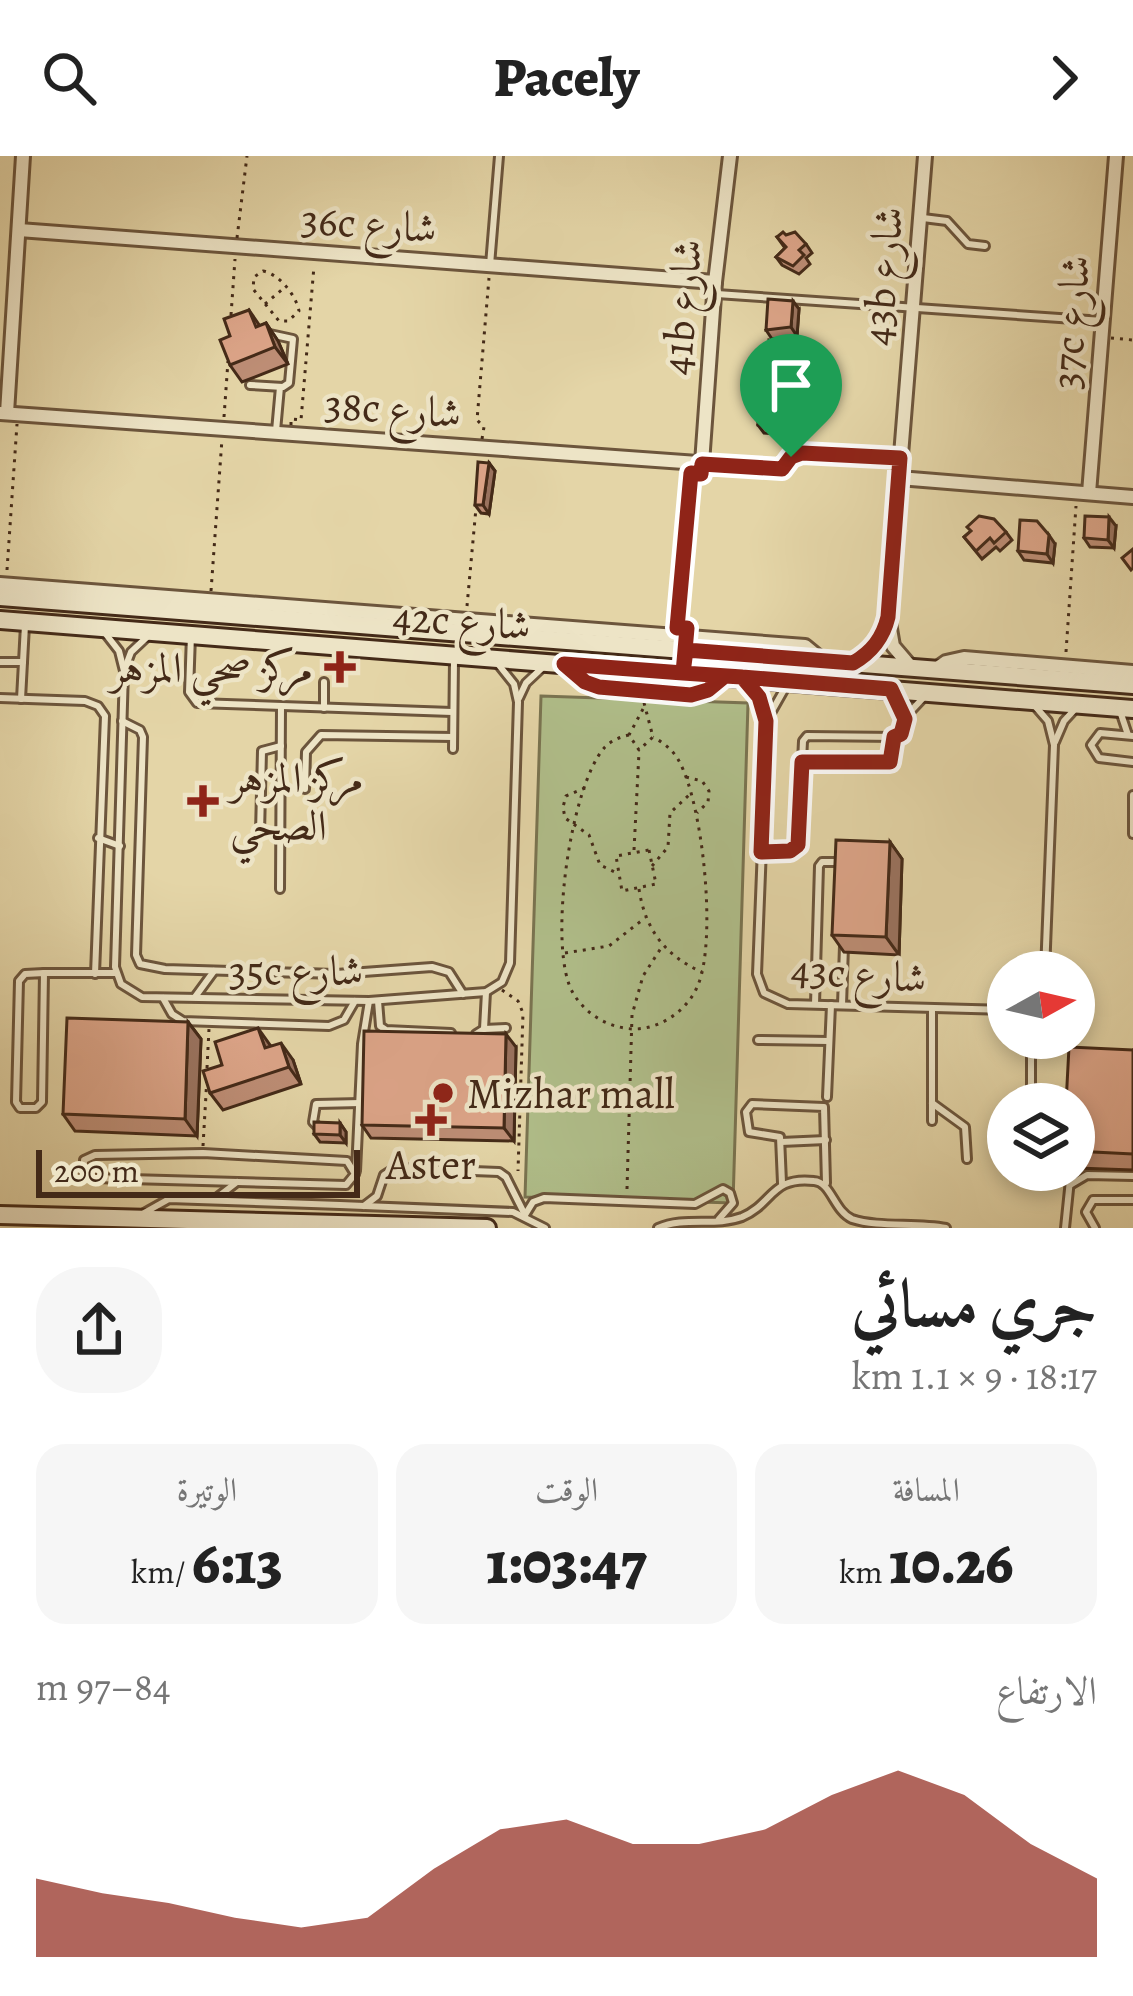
<!DOCTYPE html>
<html lang="ar">
<head>
<meta charset="utf-8">
<style>
  body { margin:0; font-family:Alegreya,Amiri,serif; background:#f6f6f6; color:#222; direction:rtl; height:100vh; display:flex; flex-direction:column; font-size:45px; white-space:nowrap }
  * { box-sizing:border-box; margin:0 }
  p { font-size:39px; color:#767676 }
  .icon { flex:none; width:66px; height:66px; fill:none; stroke:currentColor; stroke-width:2; stroke-linecap:round; stroke-linejoin:round }
  .map { position:relative; height:1072px; overflow:hidden; direction:ltr }
  .sheet { display:flex; flex-direction:column; background:#fff; flex:1 }
  .sheet>* { flex:none }
  .needle { width:78px; rotate:82deg }
  .controls { position:absolute; left:987px; top:795px; display:grid; gap:24px }
  .controls a { display:grid; place-items:center; width:108px; height:108px; border-radius:50%; background:#fff; box-shadow:0 6px 18px #0003; font-size:60px }
  .scale { position:absolute; left:36px; bottom:30px; width:324px; box-sizing:border-box; padding-left:12px; border:6px solid #442a18; border-top:0; font-size:33px; line-height:42px; white-space:nowrap; color:#442a18; -webkit-text-stroke:9px #ede4c6; paint-order:stroke }
  .pin { position:absolute; display:grid; place-items:center; width:102px; height:102px; color:#fff; margin:-123px -51px; border-radius:50% 50% 50% 0; rotate:-45deg; box-shadow:0 0 12px #0007 }
  .pin .icon { rotate:45deg }
  .round { display:grid; place-items:center; flex:none; width:126px; height:126px; border-radius:48px; background:#f6f6f6 }
  .overview { display:flex; align-items:center; justify-content:space-between; height:204px; padding:0 36px }
  h1 { font-size:66px; font-weight:800; line-height:90px }
  .stats { display:grid; grid-template-columns:repeat(3,1fr); gap:18px; height:204px; padding:12px 36px }
  .stats div { display:grid; align-content:center; border-radius:30px; background:#f6f6f6; text-align:center }
  .stats b { font-size:60px; font-weight:800 }
  .stats small { font-size:33px; font-weight:400 }
  .stats p { font-size:33px }
  .chart { height:336px; padding:24px 36px }
  .chart p { display:flex; justify-content:space-between }
  .chart svg { width:100%; height:216px; margin-top:12px; fill:#8f2418; opacity:.7 }
  header { display:flex; justify-content:space-between; align-items:center; height:156px; padding:0 36px; background:#fff; font-size:54px; font-weight:800 }
  .map>svg:first-child { display:block }
  .green { fill:#b0be8a; stroke:#7a7451; stroke-width:3 }
  .lines { fill:none; stroke-linecap:round; stroke-linejoin:round }
  .lane-casing { stroke:#6c553c; stroke-width:12 }
  .street-casing { stroke:#6c553c; stroke-width:18 }
  .secondary-casing { stroke:#442a18; stroke-width:22 }
  .path { stroke:#442a18; stroke-width:3; stroke-dasharray:3 6; stroke-linecap:butt }
  .lane { stroke:#ede4c6; stroke-width:6 }
  .street { stroke:#ede4c6; stroke-width:12 }
  .secondary { stroke:#ede4c6; stroke-width:16 }
  .wall { fill:#bd8d75; stroke:#442a18; stroke-width:3 }
  .shaded-wall { fill:#9a735f; stroke:#442a18; stroke-width:3 }
  .building { fill:#dca488; stroke:#442a18; stroke-width:3 }
  .route-casing { stroke:#fff; stroke-width:24 }
  .route { stroke:#8f2418; stroke-width:15 }
  .poi-dot { fill:#8f2418; stroke:#ede4c6; stroke-width:4.5 }
  .labels { text-anchor:middle; stroke-width:9; stroke-linejoin:round; paint-order:stroke }
  .street-label { font-size:42px; fill:#442a18; stroke:#ede4c6 }
  .poi-label { font-size:42px; fill:#442a18; stroke:#ede4c6; text-anchor:start }
</style>
</head>
<body>
<header><svg class="icon" aria-label="forward" viewBox="0 0 24 24"><path d="M9 5l7 7-7 7"/></svg>Pacely<svg class="icon" aria-label="search" viewBox="0 0 24 24"><circle cx="10" cy="10" r="6"/><path d="M15 15l6 6"/></svg></header>
<div class="map">
<svg width="1133" height="1072" viewBox="0 0 1133 1072">
  <rect width="100%" height="100%" fill="#e4d5a7"/>
  <filter id="stains"><feTurbulence type="fractalNoise" baseFrequency=".00167" numOctaves="4"/><feColorMatrix values="0 0 0 0 .2 0 0 0 0 .09 0 0 0 0 .02 0 0 0 .5 -.17"/></filter>
  <radialGradient id="worn" r=".72"><stop offset=".6" stop-color="#630" stop-opacity="0"/><stop offset="1" stop-color="#630" stop-opacity=".3"/></radialGradient>
  <polygon class="green" points="541,540 748,547 733,1047 525,1041"/>
  <g class="lines">
    <defs>
      <g id="lane">
        <polyline points="923,62 947,65 968,88 985,90"/>
        <polyline points="490,109 499,0"/>
        <polyline points="717,138 1103,165"/>
        <polyline points="250,229 283,231 289,227 293,183 270,178"/>
        <polyline points="276,275 280,231"/>
        <polyline points="105,477 119,495 124,515 115,811 121,828 142,841 369,845 486,836 502,826 510,807 518,546 514,528 498,508"/>
        <polyline points="191,479 189,536 197,547 452,556"/>
        <polyline points="0,506 23,506"/>
        <polyline points="125,512 131,496 148,480"/>
        <polyline points="572,514 599,531 691,539 717,526"/>
        <polyline points="750,529 763,549 767,565 757,818 764,837 788,848 1008,854"/>
        <polyline points="0,542 85,545 98,550 105,560 95,818"/>
        <polyline points="519,542 526,527 543,511"/>
        <polyline points="21,543 25,469"/>
        <polyline points="1035,550 1048,565 1054,589 1045,816"/>
        <polyline points="324,552 324,526"/>
        <polyline points="1120,555 1128,579"/>
        <polyline points="768,562 785,532"/>
        <polyline points="122,565 140,574 143,581 136,799 140,808 165,813 336,818 432,811 449,816 463,838"/>
        <polyline points="1133,580 1100,577 1091,589 1099,602 1133,606"/>
        <polyline points="1055,586 1064,565 1076,552"/>
        <polyline points="453,593 454,504"/>
        <polyline points="802,606 888,608 894,581"/>
        <polyline points="305,633 306,596 321,579 453,581"/>
        <polyline points="1133,639 1133,678"/>
        <polyline points="260,677 262,595 281,590"/>
        <polyline points="98,682 120,690"/>
        <polyline points="762,696 793,694 798,689 803,585 807,580 896,581 909,557 924,541"/>
        <polyline points="280,733 281,551"/>
        <polygon points="44,817 42,946 36,952 20,952 16,946 19,825 25,818"/>
        <polyline points="44,817 116,817"/>
        <polyline points="195,841 214,815"/>
        <polyline points="163,842 172,858 183,865 329,870 344,864 355,845"/>
        <polyline points="378,845 380,870 386,874 451,877"/>
        <polyline points="815,848 819,710 822,706 842,706"/>
        <polyline points="842,849 844,790"/>
        <polyline points="932,852 932,965"/>
        <polyline points="484,873 506,872"/>
        <polyline points="476,878 484,873 486,836"/>
        <polyline points="1031,882 1031,945"/>
        <polyline points="758,884 829,885"/>
        <polyline points="827,941 831,849"/>
        <polyline points="932,947 965,971 967,1003"/>
        <polyline points="319,972 313,966 316,948 361,947"/>
        <polyline points="781,986 826,984"/>
        <polygon points="203,997 347,1005 355,1018 346,1029 94,1022 84,1016 84,1004 95,999"/>
        <polyline points="356,1015 362,888 369,845"/>
        <polyline points="782,1027 780,981 749,976 746,956 752,948 824,951 826,1027"/>
        <polyline points="1070,1029 1087,1019 1133,1020"/>
        <polyline points="215,1043 237,1026"/>
        <polyline points="364,1050 377,1040 384,1019 395,1012 499,1016 506,1021 525,1059 533,1046 544,1042 695,1048 723,1033 730,1037 733,1047 719,1063"/>
        <polyline points="144,1057 169,1043 340,1049 513,1056 545,1072"/>
        <path d="M658,1072C685,1060 715,1071 742,1061C773,1048 771,1020 814,1025C831,1026 834,1055 852,1063C879,1072 916,1066 946,1072"/>
        <polyline points="1065,1072 1071,1014"/>
        <polyline points="1095,1072 1086,1056 1093,1044 1133,1044"/>
      </g>
      <g id="street">
        <polyline points="19,74 715,126"/>
        <polyline points="0,257 782,313"/>
        <polyline points="7,257 23,0"/>
        <polyline points="702,307 715,126 730,0"/>
        <polyline points="899,322 1133,341"/>
        <polyline points="1089,337 1116,0"/>
        <polyline points="0,428 805,490 822,504"/>
        <polyline points="854,506 876,488 886,468"/>
        <polyline points="911,511 893,490 888,461 925,0"/>
        <polyline points="936,513 946,506 964,502 1133,516"/>
      </g>
      <g id="secondary">
        <polyline points="0,441 1133,529"/>
        <polyline points="0,464 1133,553"/>
        <polyline points="0,1059 487,1072"/>
      </g>
    </defs>
    <use href="#lane" class="lane-casing"/>
    <use href="#street" class="street-casing"/>
    <use href="#secondary" class="secondary-casing"/>
    <g class="path">
      <polyline points="237,82 247,0"/>
      <path d="M263,115C279,118 296,139 299,155L288,165H279L253,133L254,121Z"/>
      <polyline points="265,148 284,132"/>
      <polyline points="231,159 235,103"/>
      <polyline points="1111,182 1133,184"/>
      <polyline points="224,261 228,205"/>
      <polyline points="291,269 291,263 301,264 314,110"/>
      <polyline points="482,283 484,271 477,264 489,122"/>
      <polyline points="790,302 802,297 887,301"/>
      <polyline points="7,414 17,268"/>
      <polyline points="211,435 222,283"/>
      <polyline points="467,450 476,352"/>
      <polyline points="677,471 690,319"/>
      <polyline points="1066,496 1076,350"/>
      <polyline points="643,553 629,579 639,594 653,581 643,543"/>
      <path d="M629,579C620,581 612,584 605,591C570,629 547,793 573,837C586,859 609,872 634,873C661,873 688,854 698,829C717,784 703,648 679,605C673,594 664,587 653,581"/>
      <polyline points="686,621 702,625 709,635 708,646 697,657"/>
      <polyline points="585,632 566,640 563,651 565,662 589,679 600,709 619,718"/>
      <polyline points="634,694 639,596"/>
      <polygon points="649,694 656,728 622,735 616,700"/>
      <polyline points="652,710 668,691 670,657 689,639"/>
      <path d="M639,733C645,773 665,800 702,816"/>
      <polyline points="565,797 609,790 645,762"/>
      <polyline points="502,834 518,845 523,857 518,1015"/>
      <polyline points="207,912 209,873"/>
      <polyline points="203,990 207,921"/>
      <polyline points="627,1033 632,859 643,820 663,789"/>
    </g>
    <use href="#lane" class="lane"/>
    <use href="#street" class="street"/>
    <use href="#secondary" class="secondary"/>
  </g>
  <g class="wall">
    <polygon points="786,79 806,88 812,97 806,102 810,108 799,118 782,109 776,101 785,92 777,81"/>
    <polygon points="799,153 797,180 772,183 766,174"/>
    <polygon points="249,154 260,170 266,167 278,185 288,208 242,226 230,209 230,180"/>
    <polygon points="798,194 796,221 774,220 768,211"/>
    <polygon points="790,245 789,279 764,277 758,269"/>
    <polygon points="489,307 495,315 489,358 481,357 475,349"/>
    <polygon points="1116,370 1114,392 1090,391 1084,382"/>
    <polygon points="971,375 1006,376 1012,384 1000,395 996,391 982,403 964,381"/>
    <polygon points="1055,388 1053,407 1024,404 1018,395"/>
    <polygon points="890,686 902,703 899,799 844,796 832,779"/>
    <polygon points="188,866 201,883 197,980 75,975 63,958"/>
    <polygon points="271,890 293,904 301,928 223,954 210,937"/>
    <polygon points="516,891 514,985 371,982 362,969"/>
    <polygon points="1133,894 1133,1014 1076,1012 1074,1008 1074,948"/>
    <polygon points="340,967 346,976 346,987 320,986 314,978"/>
  </g>
  <g class="shaded-wall">
    <polygon points="793,145 799,153 797,180 791,171"/>
    <polygon points="266,167 278,185 288,208 275,191"/>
    <polygon points="792,186 798,194 796,221 790,213"/>
    <polygon points="784,236 790,245 789,279 782,270"/>
    <polygon points="489,307 495,315 489,358 483,349"/>
    <polygon points="1109,361 1116,370 1114,392 1108,384"/>
    <polygon points="1049,379 1055,388 1053,407 1047,398"/>
    <polygon points="890,686 902,703 899,799 886,781"/>
    <polygon points="188,866 201,883 197,980 185,963"/>
    <polygon points="258,872 270,889 277,910 265,892"/>
    <polygon points="506,878 516,891 514,985 504,972"/>
    <polygon points="281,887 293,904 301,928 289,911"/>
    <polygon points="340,967 346,976 346,987 340,979"/>
  </g>
  <g class="building">
    <polygon points="783,76 786,79 795,76 806,88 799,94 804,99 793,110 776,101 786,91 777,81"/>
    <polygon points="768,143 793,145 791,171 766,174"/>
    <polygon points="249,154 256,171 266,167 275,191 230,209 220,184 230,180 224,163"/>
    <polygon points="769,184 792,186 790,213 768,211"/>
    <polygon points="756,235 784,236 782,270 758,269"/>
    <polygon points="478,306 489,307 483,349 475,349"/>
    <polygon points="979,360 994,363 1006,376 994,387 990,382 976,395 964,381 971,375 967,371"/>
    <polygon points="1085,360 1109,361 1108,384 1084,382"/>
    <polygon points="1020,364 1037,365 1049,379 1047,398 1018,395"/>
    <polygon points="1133,393 1133,412 1131,414 1122,402"/>
    <polygon points="836,684 890,686 886,781 832,779"/>
    <polygon points="67,862 188,866 185,963 63,958"/>
    <polygon points="258,872 265,892 281,887 289,911 210,937 203,915 222,909 215,886"/>
    <polygon points="364,875 506,878 504,972 362,969"/>
    <polygon points="1069,891 1133,894 1133,998 1074,995 1074,948 1066,948"/>
    <polygon points="314,966 340,967 340,979 314,978"/>
  </g>
  <g class="lines">
    <defs>
      <path id="route" d="M791,301L782,313L702,308L701,318L691,317L677,472H687L683,517L564,508L585,526L599,531L691,539L708,534L725,520L742,521L891,533L905,563L901,578L894,581L890,606H802L798,689L790,695L761,696L766,565L759,541L742,521L683,517L686,494L853,507C872,496 883,482 888,461L900,302L802,297L791,301"/>
    </defs>
    <use href="#route" class="route-casing"/>
    <use href="#route" class="route"/>
  </g>
  <g class="poi-dot">
    <path d="M334 493h12v12h12v12h-12v12h-12v-12h-12v-12h12z"/>
    <path d="M197 627h12v12h12v12h-12v12h-12v-12h-12v-12h12z"/>
    <circle cx="443" cy="937" r="12"/>
    <path d="M425 946h12v12h12v12h-12v12h-12v-12h-12v-12h12z"/>
  </g>
  <g class="labels">
    <g class="street-label">
      <text transform="translate(369 67) rotate(4)" y="15">36c شارع</text>
      <text transform="translate(882 120) rotate(-85)" y="15">43b شارع</text>
      <text transform="translate(681 151) rotate(-85)" y="15">41b شارع</text>
      <text transform="translate(1070 166) rotate(-86)" y="15">37c شارع</text>
      <text transform="translate(393 252) rotate(4)" y="15">38c شارع</text>
      <text transform="translate(462 464) rotate(4)" y="15">42c شارع</text>
      <text x="296" y="829">35c شارع</text>
      <text transform="translate(859 817) rotate(4)" y="15">43c شارع</text>
    </g>
    <g class="poi-label">
      <text x="313" y="526" text-anchor="end">مركز صحي المزهر</text>
      <text x="230" y="636">مركز المزهر<tspan x="230" dy="48">الصحي</tspan></text>
      <text x="467" y="952">Mizhar mall</text>
      <text x="431" y="1023" text-anchor="middle">Aster</text>
    </g>
  </g>
  <rect width="100%" height="100%" filter="url(#stains)"/>
  <rect width="100%" height="100%" fill="url(#worn)"/>
</svg>
<div class="controls">
<a><svg class="needle" viewBox="-14 -14 28 28"><path d="M0-13l5 13h-10z" fill="#e53935"/><path d="M0 13l5-13h-10z" fill="#767676"/></svg></a>
<a><svg class="icon" aria-label="layers" viewBox="0 0 24 24"><path d="M12 4l9 5-9 5-9-5zM3 14l9 5 9-5"/></svg></a>
</div>
<div class="scale">200 m</div>
<div class="pin" style="left:791px;top:301px;background:#1e9e55"><svg class="icon" aria-label="arrive" viewBox="0 0 24 24"><path d="M6 21V4h12l-3 4 3 4H6"/></svg></div>
</div>
<section class="sheet">
<div class="overview"><div><h1>جري مسائي</h1><p>18:17 · 9 × 1.1 km</p></div><a class="round"><svg class="icon" aria-label="share" viewBox="0 0 24 24"><path d="M12 15V3M7 8l5-5 5 5M5 13v7h14v-7"/></svg></a></div>
<div class="stats">
<div><p>المسافة</p><b>10.26<small> km</small></b></div>
<div><p>الوقت</p><b>1:03:47</b></div>
<div><p>الوتيرة</p><b>6:13<small> /km</small></b></div>
</div>
<div class="chart"><p><span>الارتفاع</span>84–97 m</p>
<svg viewBox="0 0 160 44" preserveAspectRatio="none"><path d="M0 44V28L10 31L20 33L30 36L40 38L50 36L60 26L70 18L80 16L90 21L100 21L110 18L120 11L130 6L140 11L150 21L160 28V44z"/></svg>
</div>
</section>
</body>
</html>
